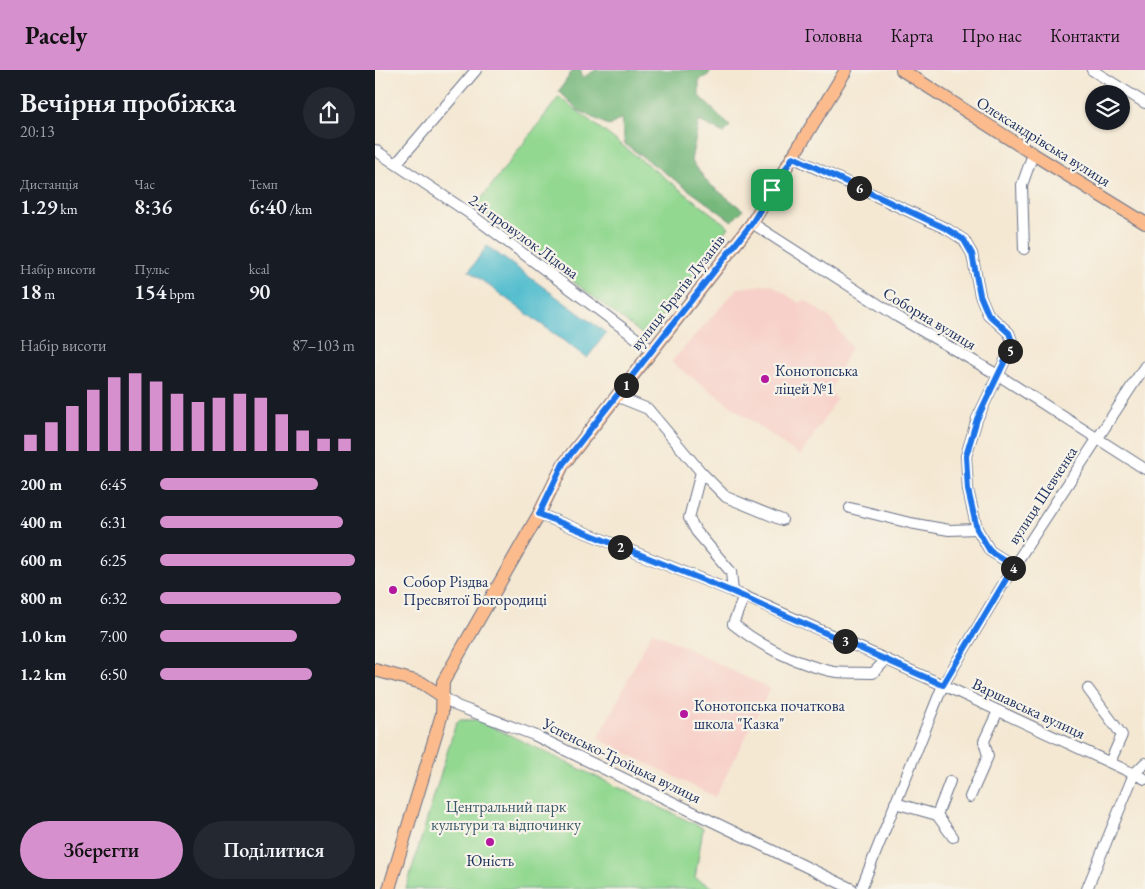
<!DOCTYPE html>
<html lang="uk">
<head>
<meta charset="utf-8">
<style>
  body { margin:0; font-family:"EB Garamond",serif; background:#242831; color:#f1f3f6; height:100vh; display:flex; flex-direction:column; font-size:19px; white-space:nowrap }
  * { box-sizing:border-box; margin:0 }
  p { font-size:16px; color:#9ea1a6 }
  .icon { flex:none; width:28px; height:28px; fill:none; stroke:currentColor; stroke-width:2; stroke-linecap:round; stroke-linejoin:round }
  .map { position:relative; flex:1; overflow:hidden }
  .panel { display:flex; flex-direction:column; background:#171b24; width:375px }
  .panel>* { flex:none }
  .buttons { position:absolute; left:710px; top:15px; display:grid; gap:10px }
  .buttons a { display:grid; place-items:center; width:45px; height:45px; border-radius:50%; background:#171b24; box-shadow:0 1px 4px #0004; font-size:25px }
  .pin { position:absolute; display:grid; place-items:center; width:42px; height:42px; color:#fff; margin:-21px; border-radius:10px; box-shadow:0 2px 8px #0006 }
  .km { position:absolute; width:25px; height:25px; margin:-12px; border-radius:50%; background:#222; color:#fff; font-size:14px; line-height:25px; text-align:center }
  .round { display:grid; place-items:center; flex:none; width:52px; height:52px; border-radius:26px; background:#242831 }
  .head { display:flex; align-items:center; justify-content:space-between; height:85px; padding:0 20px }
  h1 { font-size:28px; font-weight:600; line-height:38px }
  .metrics { display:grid; grid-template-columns:repeat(3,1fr); gap:8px; height:85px; padding:5px 20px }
  .metrics div { display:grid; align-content:center }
  .metrics b { font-size:21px; font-weight:600 }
  .metrics small { font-size:14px; font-weight:400 }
  .metrics p { font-size:14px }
  .chart { height:140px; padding:10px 20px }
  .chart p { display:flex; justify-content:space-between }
  .chart svg { width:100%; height:90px; margin-top:5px; stroke:#d690ce; stroke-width:6 }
  .cta { display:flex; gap:10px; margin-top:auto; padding:10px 20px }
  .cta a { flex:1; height:58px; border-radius:30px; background:#d690ce; color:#111; font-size:20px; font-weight:600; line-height:58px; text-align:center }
  .cta a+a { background:#242831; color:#f1f3f6 }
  ul { padding:0 20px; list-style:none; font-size:16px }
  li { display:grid; grid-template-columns:80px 60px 1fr; align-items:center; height:38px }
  li i { height:12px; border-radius:6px; background:#d690ce }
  header { display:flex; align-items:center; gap:30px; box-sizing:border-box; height:70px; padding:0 25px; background:#d690ce; color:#111 }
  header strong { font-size:24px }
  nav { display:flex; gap:28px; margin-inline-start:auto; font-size:18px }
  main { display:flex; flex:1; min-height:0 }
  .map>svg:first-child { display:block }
  .built { fill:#f7d1c9 }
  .green { fill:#93d891; stroke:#578478 }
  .forest { fill:#76b87b; stroke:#48746c }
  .water { fill:#52bdce; stroke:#367696 }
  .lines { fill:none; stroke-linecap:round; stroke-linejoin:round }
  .minor-casing { stroke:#677087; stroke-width:12 }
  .major-casing { stroke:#677087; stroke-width:14 }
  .minor { stroke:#fff; stroke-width:10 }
  .major { stroke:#fbbb8d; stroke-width:12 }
  .route-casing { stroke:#fff; stroke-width:10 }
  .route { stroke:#1a73e8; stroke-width:6 }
  .poi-dot { fill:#b5179e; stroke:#f7f3e8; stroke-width:2 }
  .labels { text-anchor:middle; stroke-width:4.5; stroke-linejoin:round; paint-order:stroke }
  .street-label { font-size:16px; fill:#1b2f5e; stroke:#f7f3e8 }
  .poi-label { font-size:16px; fill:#1b2f5e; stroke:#f7f3e8; text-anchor:start }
  .park-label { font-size:16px; fill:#39596b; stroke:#f7f3e8 }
</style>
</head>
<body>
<header>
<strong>Pacely</strong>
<nav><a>Головна</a><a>Карта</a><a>Про нас</a><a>Контакти</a></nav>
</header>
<main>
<section class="panel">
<div class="head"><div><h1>Вечірня пробіжка</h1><p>20:13</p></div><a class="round"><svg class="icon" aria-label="share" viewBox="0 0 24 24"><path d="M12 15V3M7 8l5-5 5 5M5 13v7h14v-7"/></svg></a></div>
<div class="metrics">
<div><p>Дистанція</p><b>1.29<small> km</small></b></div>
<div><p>Час</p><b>8:36</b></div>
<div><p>Темп</p><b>6:40<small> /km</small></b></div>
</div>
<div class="metrics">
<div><p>Набір висоти</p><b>18<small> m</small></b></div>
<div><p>Пульс</p><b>154<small> bpm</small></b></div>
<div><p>kcal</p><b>90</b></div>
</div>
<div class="chart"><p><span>Набір висоти</span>87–103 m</p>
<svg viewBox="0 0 160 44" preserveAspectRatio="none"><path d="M5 44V36M15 44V30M25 44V22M35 44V14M45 44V8M55 44V6M65 44V10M75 44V16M85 44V20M95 44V18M105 44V16M115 44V18M125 44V26M135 44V34M145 44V38M155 44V38"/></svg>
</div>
<ul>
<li><b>200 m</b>6:45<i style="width:81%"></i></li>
<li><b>400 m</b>6:31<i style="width:94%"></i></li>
<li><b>600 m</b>6:25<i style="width:100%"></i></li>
<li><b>800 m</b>6:32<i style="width:93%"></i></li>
<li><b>1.0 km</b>7:00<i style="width:70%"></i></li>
<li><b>1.2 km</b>6:50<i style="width:78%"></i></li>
</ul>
<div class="cta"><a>Зберегти</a><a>Поділитися</a></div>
</section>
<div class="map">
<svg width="770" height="819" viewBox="0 0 770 819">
  <rect width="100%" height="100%" fill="#f7f3e8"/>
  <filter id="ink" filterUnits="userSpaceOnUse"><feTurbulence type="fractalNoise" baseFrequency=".02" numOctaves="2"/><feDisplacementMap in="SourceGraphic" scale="10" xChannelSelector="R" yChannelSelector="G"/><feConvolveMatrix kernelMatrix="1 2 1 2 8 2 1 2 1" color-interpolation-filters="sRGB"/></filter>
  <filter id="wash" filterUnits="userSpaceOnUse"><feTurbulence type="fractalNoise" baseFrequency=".0096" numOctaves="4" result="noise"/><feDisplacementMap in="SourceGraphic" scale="20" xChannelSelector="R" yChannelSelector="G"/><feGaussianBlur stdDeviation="1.12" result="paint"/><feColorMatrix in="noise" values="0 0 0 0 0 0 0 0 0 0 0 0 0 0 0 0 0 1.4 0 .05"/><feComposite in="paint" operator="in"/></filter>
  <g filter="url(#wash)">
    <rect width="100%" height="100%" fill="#f4e8d3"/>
    <g class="built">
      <polygon points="396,214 424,233 430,230 455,248 476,277 455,321 462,329 425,386 296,292 363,218"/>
      <polygon points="277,561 395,619 340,727 223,669"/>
    </g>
    <g class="green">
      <polygon points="184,27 354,157 271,267 100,137"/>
      <polygon points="84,650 103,650 328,758 320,808 341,819 31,819 81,653"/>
    </g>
    <polygon class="forest" points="198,0 206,0 207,8 221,0 336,0 333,5 324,10 324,26 355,56 349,63 324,51 316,90 333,113 368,140 357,151 250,74 246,48 235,56 203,40 184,21"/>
    <polygon class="water" points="112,176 231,263 212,288 94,201"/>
  </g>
  <g filter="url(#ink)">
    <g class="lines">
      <defs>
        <g id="minor">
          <polyline points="717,0 770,33"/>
          <polyline points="0,80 94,143 277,280"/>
          <polyline points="417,87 572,159 589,170 597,184 605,225 613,244 634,263 638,274 602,349 591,386 593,420 602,459 615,481 639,496"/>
          <polyline points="21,94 101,0"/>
          <polyline points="377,153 523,247 623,305 770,399"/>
          <polyline points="649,179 647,115 658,84"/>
          <polyline points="241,326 273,339 326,402 314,448 321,461 356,502 358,522"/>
          <polyline points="326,402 351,427 407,450"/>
          <polyline points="475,438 535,453 574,460 602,459"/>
          <polyline points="164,444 369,526 568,615 770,709"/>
          <path d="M369,526L358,554C386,576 420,593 455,601C468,604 484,602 498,603L511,590"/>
          <polyline points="713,619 747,665 735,692"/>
          <polyline points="67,626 82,636 159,665 477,819"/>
          <polyline points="595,727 613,686 609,671 623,641"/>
          <polyline points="520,733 562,745 575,711"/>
          <polyline points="562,745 578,767"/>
          <polyline points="486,819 568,615 639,496 770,296"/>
          <polyline points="712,819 759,704 770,693"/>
        </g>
        <g id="major">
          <polyline points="527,0 658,84 770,153"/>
          <polyline points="0,600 47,613 67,626"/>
          <polyline points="14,819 67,644 68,612 164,444 188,395 377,153 471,0"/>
        </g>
      </defs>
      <use href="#minor" class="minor-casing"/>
      <use href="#major" class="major-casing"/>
      <use href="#minor" class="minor"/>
      <use href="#major" class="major"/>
    </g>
  </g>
  <g class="lines" filter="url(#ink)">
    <defs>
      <polygon id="route" points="418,87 572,159 589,170 597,184 605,225 613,244 634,263 638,274 602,349 591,386 593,420 602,459 615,481 639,496 568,615 358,522 164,444 188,394 377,153"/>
    </defs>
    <use href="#route" class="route-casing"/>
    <use href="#route" class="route"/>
  </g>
  <g class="poi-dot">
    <circle cx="390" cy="309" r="5"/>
    <circle cx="18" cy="520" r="5"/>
    <circle cx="309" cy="644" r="5"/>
    <circle cx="115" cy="772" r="5"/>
  </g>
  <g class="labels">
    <g class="street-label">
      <text transform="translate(669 71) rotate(32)" y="6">Олександрівська вулиця</text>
      <text transform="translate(149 166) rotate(36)" y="6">2-й провулок Лідова</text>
      <text transform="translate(302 222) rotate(-52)" y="6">вулиця Братів Лузанів</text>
      <text transform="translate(555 248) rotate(31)" y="6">Соборна вулиця</text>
      <text transform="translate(667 425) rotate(-57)" y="6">вулиця Шевченка</text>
      <text transform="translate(654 638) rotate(25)" y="6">Варшавська вулиця</text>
      <text transform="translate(247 690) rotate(26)" y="6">Успенсько-Троїцька вулиця</text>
    </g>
    <g class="poi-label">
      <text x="400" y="306">Конотопська<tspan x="400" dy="18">ліцей №1</tspan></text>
      <text x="28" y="517">Собор Різдва<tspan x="28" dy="18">Пресвятої Богородиці</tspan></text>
      <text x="319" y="641">Конотопська початкова<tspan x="319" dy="18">школа "Казка"</tspan></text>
      <text x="115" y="796" text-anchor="middle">Юність</text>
    </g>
    <g class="park-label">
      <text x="131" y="742">Центральний парк<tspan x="131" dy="18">культури та відпочинку</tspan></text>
    </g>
  </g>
</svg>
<div class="buttons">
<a><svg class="icon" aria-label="layers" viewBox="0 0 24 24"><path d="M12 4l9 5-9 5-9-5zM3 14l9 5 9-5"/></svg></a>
</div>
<div class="pin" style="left:397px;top:120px;background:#1e9e55"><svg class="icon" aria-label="arrive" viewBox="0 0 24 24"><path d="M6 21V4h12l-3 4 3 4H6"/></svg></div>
<b class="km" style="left:251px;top:315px">1</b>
<b class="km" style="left:245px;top:477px">2</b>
<b class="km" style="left:470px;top:571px">3</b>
<b class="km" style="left:638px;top:498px">4</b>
<b class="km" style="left:635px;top:281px">5</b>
<b class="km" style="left:484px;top:118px">6</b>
</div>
</main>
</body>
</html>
